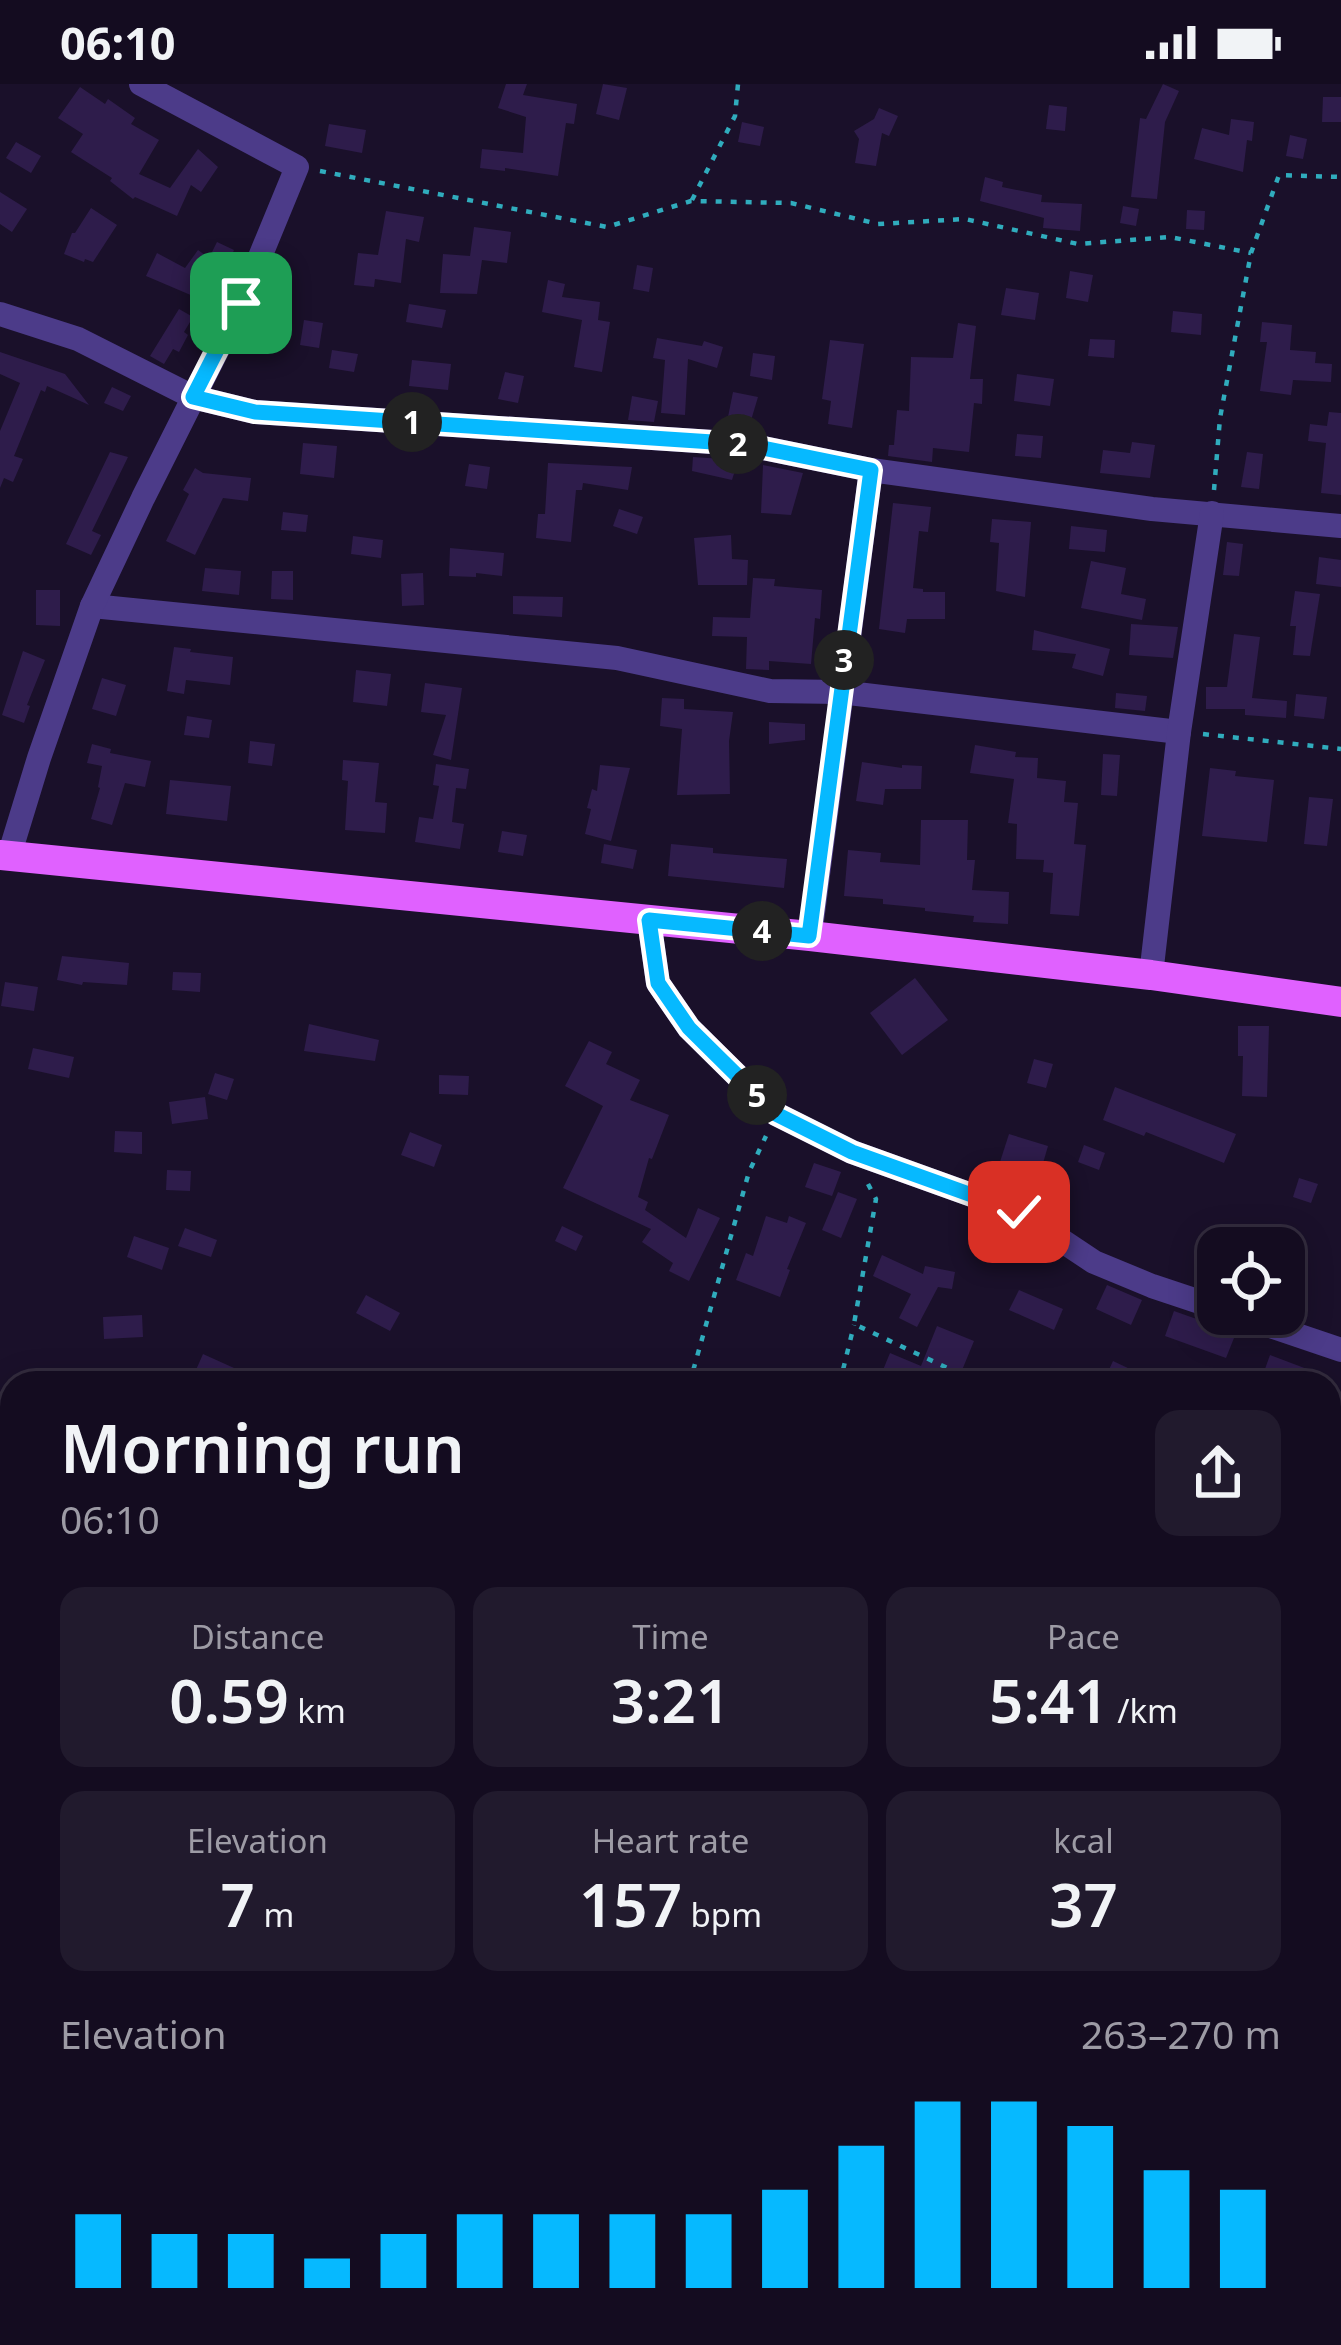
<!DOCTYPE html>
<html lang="en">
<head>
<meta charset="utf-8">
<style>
  body { margin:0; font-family:"Noto Sans",sans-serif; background:#211a2d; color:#f1f3f6; height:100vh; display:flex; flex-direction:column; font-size:45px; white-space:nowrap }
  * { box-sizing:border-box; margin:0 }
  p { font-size:39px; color:#9d9ba5 }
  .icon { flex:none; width:66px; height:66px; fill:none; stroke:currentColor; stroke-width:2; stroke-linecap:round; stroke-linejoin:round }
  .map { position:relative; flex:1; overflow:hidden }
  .panel { position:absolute; left:0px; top:1287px; width:1341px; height:975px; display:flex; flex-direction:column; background:#140c20; border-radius:36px 36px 0 0; box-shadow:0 6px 30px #0003,0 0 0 3px #332c3e }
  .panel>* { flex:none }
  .fabs { position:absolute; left:1197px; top:1143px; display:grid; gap:24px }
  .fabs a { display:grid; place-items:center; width:108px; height:108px; border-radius:24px; background:#140c20; box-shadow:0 6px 30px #0003,0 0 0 3px #332c3e; font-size:60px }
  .pin { position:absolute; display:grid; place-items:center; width:102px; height:102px; color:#fff; margin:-51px; border-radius:24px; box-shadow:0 6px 18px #0006 }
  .km { position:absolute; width:60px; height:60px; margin:-30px; border-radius:50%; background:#222; color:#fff; font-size:33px; line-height:60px; text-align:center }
  .round { display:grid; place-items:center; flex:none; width:126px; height:126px; border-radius:24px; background:#211a2d }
  .summary { display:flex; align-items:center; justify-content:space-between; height:204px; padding:0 60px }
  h1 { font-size:66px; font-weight:600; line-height:90px }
  .stats { display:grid; grid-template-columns:repeat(3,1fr); gap:18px; height:204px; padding:12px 60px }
  .stats div { display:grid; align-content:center; border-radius:24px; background:#211a2d; text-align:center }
  .stats b { font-size:60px; font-weight:600 }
  .stats small { font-size:33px; font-weight:400 }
  .stats p { font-size:33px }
  .chart { height:336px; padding:24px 60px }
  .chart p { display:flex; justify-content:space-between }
  .chart svg { width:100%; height:216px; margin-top:12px; stroke:#06b9ff; stroke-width:6 }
  .status { display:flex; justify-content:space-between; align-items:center; height:84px; padding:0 60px; background:#140c20; direction:ltr }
  .status svg { height:33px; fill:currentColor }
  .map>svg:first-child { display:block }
  .building { fill:#2e1c4b }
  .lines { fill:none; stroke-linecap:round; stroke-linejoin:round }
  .path { stroke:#30acbd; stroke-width:4.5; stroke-dasharray:6 9; stroke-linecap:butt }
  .minor { stroke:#4c3b89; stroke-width:24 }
  .major { stroke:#e061ff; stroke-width:30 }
  .route-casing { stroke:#fff; stroke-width:24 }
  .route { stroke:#06b9ff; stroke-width:15 }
</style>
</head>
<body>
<div class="status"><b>06:10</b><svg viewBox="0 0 49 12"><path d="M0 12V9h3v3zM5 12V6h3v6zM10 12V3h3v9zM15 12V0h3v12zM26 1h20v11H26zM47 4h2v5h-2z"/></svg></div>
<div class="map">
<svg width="1341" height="2261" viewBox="0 0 1341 2261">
  <rect width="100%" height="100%" fill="#1a102a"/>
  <g class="building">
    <polygon points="506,0 527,0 523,11 577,20 574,40 566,39 558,92 505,84 505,87 480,84 482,65 523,69 526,33 498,24"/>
    <polygon points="603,0 627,4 619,36 596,30"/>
    <polygon points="1163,0 1179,7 1165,38 1157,115 1131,113 1140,34 1146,35"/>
    <polygon points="80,3 105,20 108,15 135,34 131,40 159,56 139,90 170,104 198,65 218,83 201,108 191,101 177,132 135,113 133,115 110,97 112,94 71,68 83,50 58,34"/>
    <polygon points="1323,13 1341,13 1341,38 1322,38"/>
    <polygon points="1049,21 1067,23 1065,47 1046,45"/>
    <polygon points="879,24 898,32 889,52 882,49 876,82 855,79 859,55 854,47 874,35"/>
    <polygon points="1231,35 1254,38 1252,57 1247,56 1243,88 1194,75 1202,44 1229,51"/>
    <polygon points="742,38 764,43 760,62 738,58"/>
    <polygon points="329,40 366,46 362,69 325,62"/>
    <polygon points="1290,51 1307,55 1303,75 1286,72"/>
    <polygon points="16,58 41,72 31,89 6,74"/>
    <polygon points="985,93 1003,98 1002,103 1042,111 1041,118 1082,120 1080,147 1043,144 1044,134 980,117"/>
    <polygon points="0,108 27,125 12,148 0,140"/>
    <polygon points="1123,122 1139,125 1136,142 1120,139"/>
    <polygon points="91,124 117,141 93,178 85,175 84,178 64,170 72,149 75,149"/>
    <polygon points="1187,126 1205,127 1204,146 1186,145"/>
    <polygon points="386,127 424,133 419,158 406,155 401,199 375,195 374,203 354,201 358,169 378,171"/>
    <polygon points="474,143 511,148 507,179 482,176 477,210 440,209 443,170 470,172"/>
    <polygon points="217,158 234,166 225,186 220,183 200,215 146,192 157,169 185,184 198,166 209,174"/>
    <polygon points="637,181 653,184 649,208 633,205"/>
    <polygon points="1070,187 1093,191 1088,218 1066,214"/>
    <polygon points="548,196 565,200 562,213 600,218 598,236 610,238 602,288 574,283 582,236 542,228"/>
    <polygon points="1006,204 1039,209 1035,236 1001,231"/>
    <polygon points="409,220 446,226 442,244 406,238"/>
    <polygon points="179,225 193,233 184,248 188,251 179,268 173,265 164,280 150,272"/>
    <polygon points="1173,227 1202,230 1201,251 1171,248"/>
    <polygon points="304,236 323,239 319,264 300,261"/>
    <polygon points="1262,238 1292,241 1290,266 1316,268 1315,279 1332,280 1331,298 1293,296 1291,311 1260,307 1267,258 1260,258"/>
    <polygon points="958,239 976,242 970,295 983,295 982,320 974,319 969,368 933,364 932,378 888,372 889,361 894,361 897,326 909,327 911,273 953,274"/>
    <polygon points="657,254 702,262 704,257 723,263 717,284 688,275 685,331 661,329 665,276 653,274"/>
    <polygon points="1090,255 1115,256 1114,274 1088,272"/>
    <polygon points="830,256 864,260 852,344 828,340 831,317 822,315"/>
    <polygon points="332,266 358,270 354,288 329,284"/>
    <polygon points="0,268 65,290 89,321 47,302 45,308 41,306 14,372 23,375 13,398 4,394 0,404 0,347 20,299 0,290"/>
    <polygon points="753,269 775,272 772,296 750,292"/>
    <polygon points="412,276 451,280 448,306 409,302"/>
    <polygon points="505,288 524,292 518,319 498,315"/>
    <polygon points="1017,290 1054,295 1050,322 1014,317"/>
    <polygon points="112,303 131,312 123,327 104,319"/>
    <polygon points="733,308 758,313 749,343 727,338"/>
    <polygon points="632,312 658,317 654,338 628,336"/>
    <polygon points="1329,328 1341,329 1341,411 1321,409 1326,359 1308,357 1310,340 1327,342"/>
    <polygon points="1017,350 1043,352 1041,374 1015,372"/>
    <polygon points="1132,358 1155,361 1150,394 1100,389 1103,366 1130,369"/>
    <polygon points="303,359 337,362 334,394 300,390"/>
    <polygon points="110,368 128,373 92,447 101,451 91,471 66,460"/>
    <polygon points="1247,368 1263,370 1259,405 1241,403"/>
    <polygon points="693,373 723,375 737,380 732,396 692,387"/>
    <polygon points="548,379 632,383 628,406 583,399 582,406 576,406 571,458 536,454 538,430 545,430"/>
    <polygon points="469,380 490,383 487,405 465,402"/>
    <polygon points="763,381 803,389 791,431 761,429"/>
    <polygon points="195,384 203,389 251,394 248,417 223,414 195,471 166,457 189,410 183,406"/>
    <polygon points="893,419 931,423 928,448 919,447 913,504 923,505 923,508 945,508 945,535 907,535 905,549 879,545"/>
    <polygon points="619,425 643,433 637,450 613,442"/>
    <polygon points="283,428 308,431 306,448 281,446"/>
    <polygon points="992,435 1031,438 1025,513 996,507 999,459 990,458"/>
    <polygon points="1071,442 1107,446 1105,468 1069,465"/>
    <polygon points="731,451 732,475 748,476 747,501 698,501 694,454"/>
    <polygon points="353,452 383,456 381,474 351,470"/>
    <polygon points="1227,458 1243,460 1239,492 1223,491"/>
    <polygon points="450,464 504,469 502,492 476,489 476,493 449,492"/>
    <polygon points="1319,473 1341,476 1341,503 1316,500"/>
    <polygon points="1091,477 1126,484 1121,510 1146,515 1142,536 1081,524"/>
    <polygon points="205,484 241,487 239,511 202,507"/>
    <polygon points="272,487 293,487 293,516 271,515"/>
    <polygon points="423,489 424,521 402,522 401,490"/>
    <polygon points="753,494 775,495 774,502 822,506 820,535 815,534 811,580 769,577 769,586 746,585 747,553 712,552 713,533 750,534"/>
    <polygon points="36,506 60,506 60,542 36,541"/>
    <polygon points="1295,507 1320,510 1310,572 1293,571 1296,542 1290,542"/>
    <polygon points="513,512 563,513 562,533 513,530"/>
    <polygon points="1131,540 1178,543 1173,574 1129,571"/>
    <polygon points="1034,546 1110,565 1103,592 1072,584 1076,570 1032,566"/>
    <polygon points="1234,550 1260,553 1252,614 1287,617 1286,634 1245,631 1245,625 1206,625 1206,603 1227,603"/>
    <polygon points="174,563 191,565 190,568 233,573 230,601 186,596 184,610 167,607"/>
    <polygon points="23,567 45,576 27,621 30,622 24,639 2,631"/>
    <polygon points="356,586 391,590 387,622 353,618"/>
    <polygon points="102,594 126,601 116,632 92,625"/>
    <polygon points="425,599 462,604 451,676 433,671 446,631 421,628"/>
    <polygon points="1116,609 1147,612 1145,627 1115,624"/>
    <polygon points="1296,610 1327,613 1324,635 1294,632"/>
    <polygon points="662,614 684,615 684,625 733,628 729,657 730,710 677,711 682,645 660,642"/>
    <polygon points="187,632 212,636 209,654 184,651"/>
    <polygon points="769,638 805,640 805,656 769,660"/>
    <polygon points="250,657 275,660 272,682 248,679"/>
    <polygon points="92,660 111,665 110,669 151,677 145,703 125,699 112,741 91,735 100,704 98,703 102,682 87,679"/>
    <polygon points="975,661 1016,668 1015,673 1038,674 1037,694 1066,697 1064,718 1078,719 1074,760 1086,761 1079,832 1050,830 1053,789 1043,788 1044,776 1016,775 1017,740 1008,739 1014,695 970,689"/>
    <polygon points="1103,670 1120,671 1117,712 1101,711"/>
    <polygon points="343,676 379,679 375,718 387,719 385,749 345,746 348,697 342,696"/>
    <polygon points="862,678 902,684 902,681 922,682 921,705 885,705 883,721 856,717"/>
    <polygon points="436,680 469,685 466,705 456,704 452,738 464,740 460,765 415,758 419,733 433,735 439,702 433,701"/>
    <polygon points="600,681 630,684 611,757 585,750 591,725 587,724 592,705 597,707"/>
    <polygon points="1210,684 1236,687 1235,692 1274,696 1267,758 1202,752"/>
    <polygon points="170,696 231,702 227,737 166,730"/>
    <polygon points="1309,713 1333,715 1327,762 1304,760"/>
    <polygon points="921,736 968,736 967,776 975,776 972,806 1009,808 1008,840 973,838 974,832 925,827 925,824 883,820 883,815 844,812 848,766 881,769 880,778 920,781"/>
    <polygon points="502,747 527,751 523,772 498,768"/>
    <polygon points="604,760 637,766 633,785 601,779"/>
    <polygon points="671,760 713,764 713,769 787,775 784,804 668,792"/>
    <polygon points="62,872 129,879 127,901 83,898 82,901 57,896"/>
    <polygon points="173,888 201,889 200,908 172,906"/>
    <polygon points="915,894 948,936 902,971 870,929"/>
    <polygon points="5,898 38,903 34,927 1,922"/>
    <polygon points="309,940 379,956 375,977 304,967"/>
    <polygon points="1238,942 1269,942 1267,1013 1242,1012 1243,972 1238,972"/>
    <polygon points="589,957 612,968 606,980 640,996 630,1016 669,1031 652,1075 649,1074 638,1113 648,1118 645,1126 686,1154 698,1124 720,1134 689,1197 669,1187 673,1179 642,1158 651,1145 563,1104 603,1022 565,1002"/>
    <polygon points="33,964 74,973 69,994 28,985"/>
    <polygon points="1034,975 1053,980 1046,1004 1027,999"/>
    <polygon points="215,989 234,995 227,1016 208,1010"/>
    <polygon points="439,991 469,992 468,1011 439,1010"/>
    <polygon points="1115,1003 1236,1050 1224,1079 1146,1048 1144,1052 1103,1036"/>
    <polygon points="205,1013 208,1035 172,1040 169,1018"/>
    <polygon points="115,1047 142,1048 142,1070 114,1068"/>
    <polygon points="410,1048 442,1061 434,1083 401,1071"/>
    <polygon points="1009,1050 1048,1062 1039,1093 999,1081"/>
    <polygon points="1084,1061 1105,1069 1099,1086 1078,1078"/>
    <polygon points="814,1079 841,1088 832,1112 805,1103"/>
    <polygon points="167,1086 191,1087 190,1107 166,1106"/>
    <polygon points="1299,1094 1318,1100 1311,1119 1293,1113"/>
    <polygon points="838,1108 857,1115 841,1154 822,1146"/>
    <polygon points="766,1132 787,1139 789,1132 806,1139 787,1185 790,1186 780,1213 736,1196 746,1169 753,1172"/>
    <polygon points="562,1142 583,1152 576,1167 555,1157"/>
    <polygon points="185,1144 217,1156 211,1173 178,1162"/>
    <polygon points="134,1152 169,1164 162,1186 127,1173"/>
    <polygon points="882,1171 923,1190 925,1182 955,1188 952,1205 938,1203 917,1243 899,1234 911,1210 873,1192"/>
    <polygon points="1107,1201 1142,1216 1131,1241 1096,1225"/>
    <polygon points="1019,1206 1063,1225 1054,1246 1009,1226"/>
    <polygon points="366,1211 400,1229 390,1247 356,1229"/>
    <polygon points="1174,1227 1236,1249 1226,1274 1165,1252"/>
    <polygon points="142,1231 143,1253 104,1255 103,1233"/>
    <polygon points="937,1242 974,1257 958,1296 962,1299 884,1299 892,1290 883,1286 890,1269 921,1282"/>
    <polygon points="203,1270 234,1284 227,1299 203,1299 192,1295"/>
    <polygon points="1270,1271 1307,1285 1302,1299 1260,1299"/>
    <polygon points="1113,1277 1132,1286 1126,1299 1103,1299"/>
  </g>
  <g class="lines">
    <g class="path">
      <polyline points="320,87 607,143 691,117 791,119 878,140 965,135 1078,160 1170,153 1251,169"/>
      <polyline points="692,116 735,32 738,0"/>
      <polyline points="1214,406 1220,334 1251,169 1279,91 1341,93"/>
      <polyline points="1203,650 1341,665"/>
      <polyline points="868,1100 876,1115 854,1240 960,1290 971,1299"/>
      <polyline points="686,1299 693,1287 749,1088 766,1052"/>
      <polyline points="844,1299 841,1294 854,1241"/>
      <polyline points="1329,1509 1341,1517"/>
      <polyline points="1329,1605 1341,1602"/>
      <polyline points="470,2261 486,2250"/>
    </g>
    <g class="minor">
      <polyline points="0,230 78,255 193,313 255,328 743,360 871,386 1152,425 1341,442"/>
      <polyline points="92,522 617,574 770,607 840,608 1179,648"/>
      <polyline points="9,772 39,674 92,522 143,414 241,219 297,83 141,0"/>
      <polyline points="649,836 658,899 689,944 776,1030 852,1068 1019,1128 1094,1178 1152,1202 1218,1224"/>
      <polyline points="810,852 871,386"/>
      <polyline points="1151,891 1179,648 1212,429"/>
      <polyline points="1235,1230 1341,1266"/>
      <polyline points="0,1698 12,1717"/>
      <polyline points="348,2250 355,2261"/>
    </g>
    <polyline class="major" points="0,771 810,852 1151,891 1341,918"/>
  </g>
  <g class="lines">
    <defs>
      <polyline id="route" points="241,219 193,313 255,328 743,360 871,386 809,852 649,836 658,899 689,944 776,1030 852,1068 1019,1128"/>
    </defs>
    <use href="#route" class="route-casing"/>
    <use href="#route" class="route"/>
  </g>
</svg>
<div class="fabs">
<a><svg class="icon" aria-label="locate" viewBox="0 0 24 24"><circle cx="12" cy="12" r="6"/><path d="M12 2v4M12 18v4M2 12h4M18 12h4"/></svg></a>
</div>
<div class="pin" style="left:241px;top:219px;background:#1e9e55"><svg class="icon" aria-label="arrive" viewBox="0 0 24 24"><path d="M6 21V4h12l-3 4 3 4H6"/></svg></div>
<div class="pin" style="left:1019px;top:1128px;background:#d93025"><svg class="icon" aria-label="check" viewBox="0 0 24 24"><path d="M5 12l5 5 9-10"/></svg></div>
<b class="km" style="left:412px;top:338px">1</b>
<b class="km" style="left:738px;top:360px">2</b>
<b class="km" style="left:844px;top:576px">3</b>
<b class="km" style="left:762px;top:847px">4</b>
<b class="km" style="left:757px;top:1011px">5</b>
<section class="panel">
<div class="summary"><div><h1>Morning run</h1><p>06:10</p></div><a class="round"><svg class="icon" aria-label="share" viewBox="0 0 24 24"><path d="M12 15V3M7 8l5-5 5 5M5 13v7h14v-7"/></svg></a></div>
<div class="stats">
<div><p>Distance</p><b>0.59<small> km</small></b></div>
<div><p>Time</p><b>3:21</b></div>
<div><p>Pace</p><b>5:41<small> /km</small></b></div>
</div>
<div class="stats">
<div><p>Elevation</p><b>7<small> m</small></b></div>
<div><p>Heart rate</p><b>157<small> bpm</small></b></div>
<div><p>kcal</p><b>37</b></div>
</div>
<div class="chart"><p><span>Elevation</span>263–270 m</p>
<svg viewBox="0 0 160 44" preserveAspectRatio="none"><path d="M5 44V29M15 44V33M25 44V33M35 44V38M45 44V33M55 44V29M65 44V29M75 44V29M85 44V29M95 44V24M105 44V15M115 44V6M125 44V6M135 44V11M145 44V20M155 44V24"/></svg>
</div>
</section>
</div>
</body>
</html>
